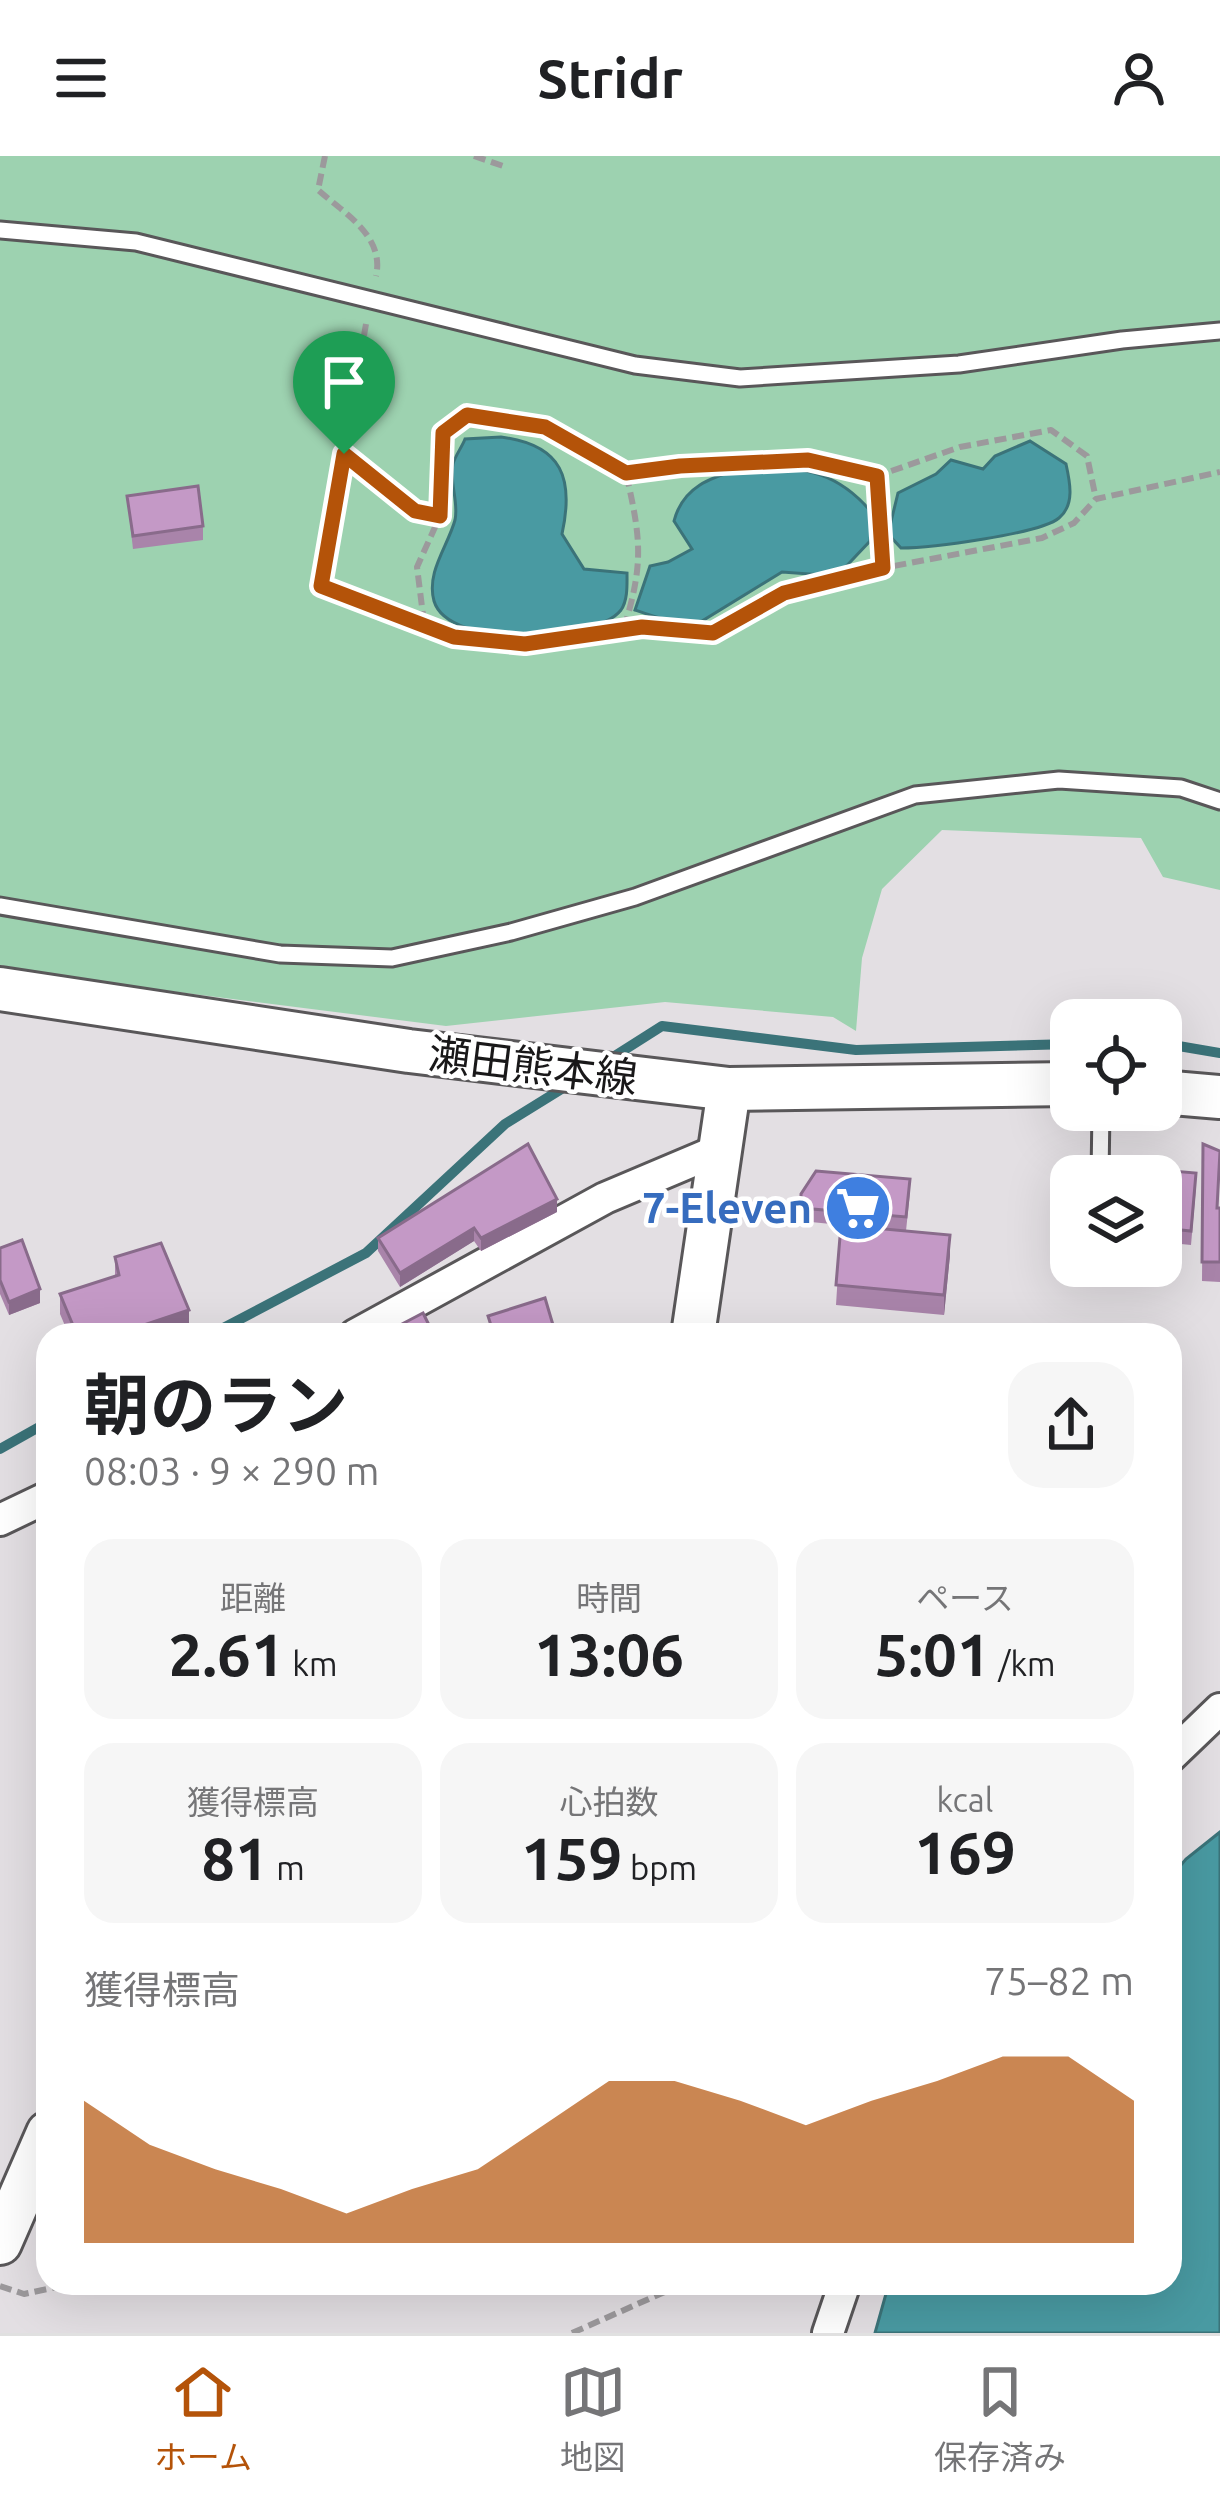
<!DOCTYPE html>
<html lang="ja">
<head>
<meta charset="utf-8">
<style>
  body { margin:0; font-family:Ubuntu,"Noto Sans JP",sans-serif; background:#f6f6f6; color:#202124; height:100vh; display:flex; flex-direction:column; font-size:45px; white-space:nowrap }
  * { box-sizing:border-box; margin:0 }
  p { font-size:39px; color:#757577 }
  .icon { flex:none; width:66px; height:66px; fill:none; stroke:currentColor; stroke-width:2; stroke-linecap:round; stroke-linejoin:round }
  .map { position:relative; flex:1; overflow:hidden }
  .drawer { position:absolute; left:36px; top:1167px; width:1146px; height:972px; display:flex; flex-direction:column; background:#fff; border-radius:36px; box-shadow:0 12px 48px #0002 }
  .drawer>* { flex:none }
  .controls { position:absolute; left:1050px; top:843px; display:grid; gap:24px }
  .controls a { display:grid; place-items:center; width:132px; height:132px; border-radius:24px; background:#fff; box-shadow:0 12px 48px #0002; font-size:60px }
  .pin { position:absolute; display:grid; place-items:center; width:102px; height:102px; color:#fff; margin:-123px -51px; border-radius:50% 50% 50% 0; rotate:-45deg; box-shadow:0 0 12px #0007 }
  .pin .icon { rotate:45deg }
  .round { display:grid; place-items:center; flex:none; width:126px; height:126px; border-radius:36px; background:#f6f6f6 }
  .overview { display:flex; align-items:center; justify-content:space-between; height:204px; padding:0 48px }
  h1 { font-size:66px; font-weight:700; line-height:90px }
  .metrics { display:grid; grid-template-columns:repeat(3,1fr); gap:18px; height:204px; padding:12px 48px }
  .metrics div { display:grid; align-content:center; border-radius:30px; background:#f6f6f6; text-align:center }
  .metrics b { font-size:60px; font-weight:700 }
  .metrics small { font-size:33px; font-weight:400 }
  .metrics p { font-size:33px }
  .chart { height:336px; padding:24px 48px }
  .chart p { display:flex; justify-content:space-between }
  .chart svg { width:100%; height:216px; margin-top:12px; fill:#b45309; opacity:.7 }
  header { display:flex; justify-content:space-between; align-items:center; height:156px; padding:0 48px; background:#fff; font-size:54px; font-weight:700 }
  .dock { display:flex; justify-content:space-around; align-items:center; height:168px; border-top:3px solid #e0e0e0; background:#fff; font-size:33px; color:#757577 }
  .dock a { display:grid; justify-items:center; gap:6px }
  .dock .active { color:#b45309 }
  .map>svg:first-child { display:block }
  .green { fill:#9dd2b0 }
  .water { fill:#499aa2; stroke:#3b7379; stroke-width:3 }
  .lines { fill:none; stroke-linecap:round; stroke-linejoin:round }
  .stream { stroke:#3b7379; stroke-width:10 }
  .lane-casing { stroke:#595759; stroke-width:21 }
  .street-casing { stroke:#595759; stroke-width:36 }
  .secondary-casing { stroke:#595759; stroke-width:48 }
  .path { stroke:#9c999c; stroke-width:6; stroke-dasharray:12 6; stroke-linecap:butt }
  .lane { stroke:#fff; stroke-width:15 }
  .street { stroke:#fff; stroke-width:30 }
  .secondary { stroke:#fff; stroke-width:42 }
  .wall { fill:#a984aa }
  .shaded-wall { fill:#896b8b }
  .building { fill:#c499c6; stroke:#896b8b; stroke-width:3 }
  .route-casing { stroke:#fff; stroke-width:24 }
  .route { stroke:#b45309; stroke-width:15 }
  .labels { text-anchor:middle; stroke-width:9; stroke-linejoin:round; paint-order:stroke }
  .street-label { font-size:42px; fill:#191819; stroke:#fff }
  .shop-label { font-size:42px; font-weight:bold; fill:#366cbe; stroke:#fff; text-anchor:end }
</style>
</head>
<body>
<header><svg class="icon" aria-label="menu" viewBox="0 0 24 24"><path d="M4 6h16M4 12h16M4 18h16"/></svg>Stridr<svg class="icon" aria-label="person" viewBox="0 0 24 24"><circle cx="12" cy="8" r="4"/><path d="M4 21q1-7 8-7t8 7"/></svg></header>
<div class="map">
<svg width="1220" height="2177" viewBox="0 0 1220 2177">
  <rect width="100%" height="100%" fill="#e3dfe3"/>
  <polygon class="green" points="0,0 1220,0 1220,734 1163,721 1141,682 942,674 882,733 862,802 856,875 833,861 665,846 446,870 106,827 0,809"/>
  <g class="water">
    <path d="M501,281C563,289 574,323 562,378L584,413L627,417C627,428 628,444 621,454C594,488 448,493 434,445C426,416 448,390 455,364C459,346 449,326 453,308C455,300 462,291 465,283Z"/>
    <path d="M1030,285L1066,308C1070,326 1075,349 1059,362C1040,378 930,392 901,392L888,378L898,337L936,318L951,304L983,313L995,300Z"/>
    <path d="M752,309C805,313 837,314 873,358L870,385L837,420L782,416L702,465C680,470 655,461 635,454L650,410L668,406L692,393L674,365C684,326 718,320 752,309Z"/>
    <polygon points="1220,1676 1220,2177 875,2177 889,2127 1170,2127 1170,1722 1186,1703"/>
  </g>
  <g class="lines">
    <g class="stream">
      <polyline points="1161,887 1220,897"/>
      <polyline points="610,903 662,870 856,894 1071,888"/>
      <polyline points="210,1179 366,1097 505,968 568,929"/>
      <polyline points="0,1293 48,1266"/>
    </g>
    <defs>
      <g id="lane">
        <polyline points="0,74 136,86 635,209 740,222 959,208 1122,184 1220,175"/>
        <polyline points="0,750 280,798 392,802 511,776 635,741 915,639 1059,624 1181,632 1220,645"/>
        <polyline points="1100,1020 1101,954"/>
      </g>
      <g id="street">
        <polyline points="355,1179 605,1042 721,993"/>
        <polyline points="0,1364 48,1341"/>
        <polyline points="1170,1601 1220,1553"/>
        <polyline points="828,2177 845,2127"/>
      </g>
      <g id="secondary">
        <polyline points="0,833 409,895 729,933 1071,928"/>
        <polyline points="1161,936 1220,941"/>
        <polyline points="693,1179 729,933"/>
        <polyline points="0,2087 48,1977"/>
      </g>
    </defs>
    <use href="#lane" class="lane-casing"/>
    <use href="#street" class="street-casing"/>
    <use href="#secondary" class="secondary-casing"/>
    <g class="path">
      <path d="M325,0L318,34C344,57 385,80 376,120"/>
      <polyline points="474,0 503,10"/>
      <polyline points="366,168 321,430 454,480 525,488 642,471 713,477 784,437 883,412 1042,382 1074,367 1096,343 1220,316"/>
      <polyline points="344,298 415,355 440,360"/>
      <polyline points="877,320 883,412"/>
      <polyline points="424,467 417,411 440,360 443,277 467,259 545,271 626,317 680,310 809,304 877,320 960,291 1051,274 1087,300 1096,343"/>
      <path d="M624,472C644,407 641,383 626,317"/>
      <polyline points="0,2130 24,2138 76,2127"/>
      <polyline points="572,2177 685,2127"/>
    </g>
    <use href="#lane" class="lane"/>
    <use href="#street" class="street"/>
    <use href="#secondary" class="secondary"/>
  </g>
  <g class="wall">
    <polygon points="127,340 203,370 203,384 133,393"/>
    <polygon points="1203,988 1220,995 1218,1052 1220,1052 1220,1126 1202,1125"/>
    <polygon points="1161,1020 1196,1031 1191,1089 1161,1086"/>
    <polygon points="910,1036 906,1075 950,1099 944,1159 836,1149 841,1069 801,1065 801,1038"/>
    <polygon points="557,1056 481,1095 474,1085 400,1131 378,1095 378,1082"/>
    <polygon points="0,1092 40,1147 9,1159 0,1138"/>
    <polygon points="115,1101 189,1174 173,1179 69,1179 60,1158 60,1138 115,1120"/>
  </g>
  <g class="shaded-wall">
    <polygon points="557,1043 557,1056 481,1095 481,1082"/>
    <polygon points="474,1072 474,1085 400,1131 400,1117"/>
    <polygon points="950,1079 950,1099 944,1159 944,1139"/>
    <polygon points="40,1133 40,1147 9,1159 9,1146"/>
    <polygon points="189,1154 189,1174 173,1179 114,1179"/>
  </g>
  <g class="building">
    <polygon points="198,330 203,370 133,380 127,340"/>
    <polygon points="528,988 557,1043 481,1082 474,1072 400,1117 378,1082"/>
    <polygon points="1203,988 1220,995 1217,1052 1220,1052 1220,1106 1202,1106"/>
    <polygon points="1126,1011 1196,1017 1191,1075 1161,1072 1161,1020 1125,1020"/>
    <polygon points="816,1015 910,1023 906,1061 801,1052 801,1038"/>
    <polygon points="841,1069 950,1079 944,1139 836,1129"/>
    <polygon points="22,1084 40,1133 9,1146 0,1124 0,1092"/>
    <polygon points="161,1087 189,1154 114,1179 77,1179 60,1138 119,1119 115,1101"/>
    <polygon points="545,1142 556,1179 494,1179 488,1160"/>
    <polygon points="423,1157 434,1179 381,1179"/>
  </g>
  <g class="lines">
    <defs>
      <polygon id="route" points="467,259 545,271 626,317 680,310 808,304 877,320 883,412 784,437 713,477 642,471 525,488 454,481 321,430 344,298 415,355 440,360 443,277"/>
    </defs>
    <use href="#route" class="route-casing"/>
    <use href="#route" class="route"/>
  </g>
  <defs>
    <symbol id="supermarket-disc" viewBox="-11 -11 22 22"><circle r="9.5" fill="#3f7fe0" stroke="#fff"/><path d="M-6-5.5h2.5l.6 2H6L4.5 2H-2.5L-4.4-4H-6ZM-1.5 3.2a1.3 1.3 0 1 0 .1 0ZM3 3.2a1.3 1.3 0 1 0 .1 0Z" fill="#fff"/></symbol>
  </defs>
  <g fill-rule="evenodd">
    <use href="#supermarket-disc" x="820" y="1014" width="76" height="76"/>
  </g>
  <g class="labels">
    <g class="street-label">
      <text transform="translate(533 910) rotate(7)" y="15">瀬田熊本線</text>
    </g>
    <g class="shop-label">
      <text x="812" y="1067">7-Eleven</text>
    </g>
  </g>
</svg>
<div class="controls">
<a><svg class="icon" aria-label="locate" viewBox="0 0 24 24"><circle cx="12" cy="12" r="6"/><path d="M12 2v4M12 18v4M2 12h4M18 12h4"/></svg></a>
<a><svg class="icon" aria-label="layers" viewBox="0 0 24 24"><path d="M12 4l9 5-9 5-9-5zM3 14l9 5 9-5"/></svg></a>
</div>
<div class="pin" style="left:344px;top:298px;background:#1e9e55"><svg class="icon" aria-label="arrive" viewBox="0 0 24 24"><path d="M6 21V4h12l-3 4 3 4H6"/></svg></div>
<section class="drawer">
<div class="overview"><div><h1>朝のラン</h1><p>08:03 · 9 × 290 m</p></div><a class="round"><svg class="icon" aria-label="share" viewBox="0 0 24 24"><path d="M12 15V3M7 8l5-5 5 5M5 13v7h14v-7"/></svg></a></div>
<div class="metrics">
<div><p>距離</p><b>2.61<small> km</small></b></div>
<div><p>時間</p><b>13:06</b></div>
<div><p>ペース</p><b>5:01<small> /km</small></b></div>
</div>
<div class="metrics">
<div><p>獲得標高</p><b>81<small> m</small></b></div>
<div><p>心拍数</p><b>159<small> bpm</small></b></div>
<div><p>kcal</p><b>169</b></div>
</div>
<div class="chart"><p><span>獲得標高</span>75–82 m</p>
<svg viewBox="0 0 160 44" preserveAspectRatio="none"><path d="M0 44V15L10 24L20 29L30 33L40 38L50 33L60 29L70 20L80 11L90 11L100 15L110 20L120 15L130 11L140 6L150 6L160 15V44z"/></svg>
</div>
</section>
</div>
<nav class="dock">
<a class="active"><svg class="icon" aria-label="home" viewBox="0 0 24 24"><path d="M3 11l9-7 9 7M6 9v11h12V9"/></svg>ホーム</a>
<a><svg class="icon" aria-label="map" viewBox="0 0 24 24"><path d="M3 6l6-2 6 2 6-2v14l-6 2-6-2-6 2zM9 4v14M15 6v14"/></svg>地図</a>
<a><svg class="icon" aria-label="saved" viewBox="0 0 24 24"><path d="M7 4h10v16l-5-4-5 4z"/></svg>保存済み</a>
</nav>
</body>
</html>
